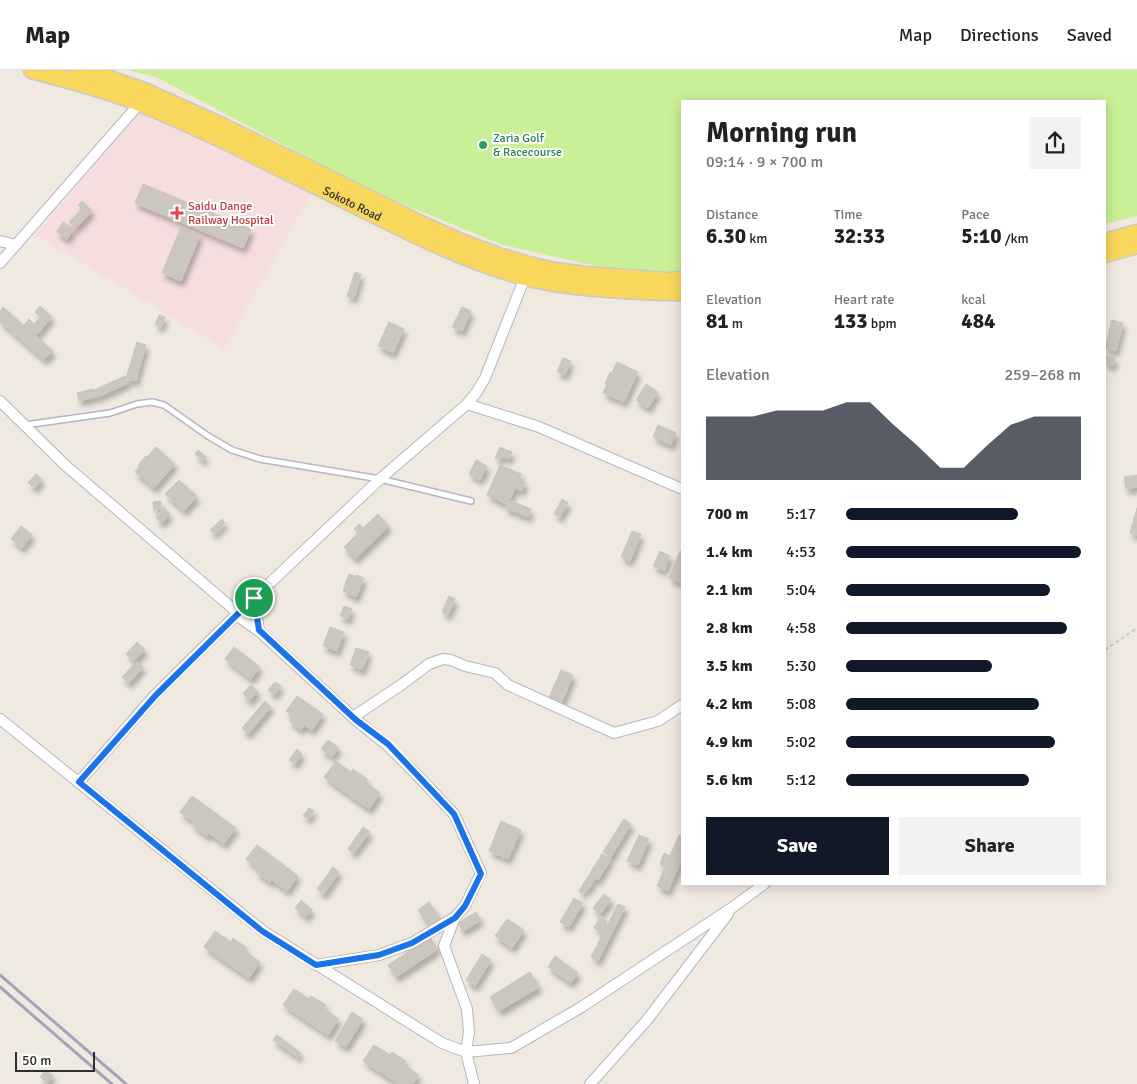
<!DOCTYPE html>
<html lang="en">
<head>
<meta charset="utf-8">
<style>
  body { margin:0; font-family:Signika,sans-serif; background:#f2f2f2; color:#222; height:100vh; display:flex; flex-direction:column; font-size:19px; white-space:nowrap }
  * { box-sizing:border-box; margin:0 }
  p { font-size:16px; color:#767676 }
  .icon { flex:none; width:28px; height:28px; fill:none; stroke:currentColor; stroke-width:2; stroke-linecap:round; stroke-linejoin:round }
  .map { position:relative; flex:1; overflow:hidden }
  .panel { position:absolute; left:681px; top:30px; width:425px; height:785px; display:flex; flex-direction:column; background:#fff; border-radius:0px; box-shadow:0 2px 12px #0003 }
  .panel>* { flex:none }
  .scale { position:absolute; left:15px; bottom:12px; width:80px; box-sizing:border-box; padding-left:5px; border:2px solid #2e2e2e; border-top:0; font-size:14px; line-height:18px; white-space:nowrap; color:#2e2e2e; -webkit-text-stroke:4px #fff; paint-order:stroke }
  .pin { position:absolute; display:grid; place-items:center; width:42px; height:42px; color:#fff; margin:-21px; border:2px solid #fff; border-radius:50%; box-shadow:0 1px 5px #0007 }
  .round { display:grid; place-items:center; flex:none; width:52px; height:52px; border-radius:0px; background:#f2f2f2 }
  .head { display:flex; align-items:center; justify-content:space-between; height:85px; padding:0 25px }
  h1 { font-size:28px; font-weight:700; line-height:38px }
  .metrics { display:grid; grid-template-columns:repeat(3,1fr); gap:8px; height:85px; padding:5px 25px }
  .metrics div { display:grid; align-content:center }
  .metrics b { font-size:21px; font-weight:700 }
  .metrics small { font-size:14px; font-weight:400 }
  .metrics p { font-size:14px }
  .chart { height:140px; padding:10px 25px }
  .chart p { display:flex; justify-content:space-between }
  .chart svg { width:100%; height:90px; margin-top:5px; fill:#111827; opacity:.7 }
  .action { display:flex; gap:10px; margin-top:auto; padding:10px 25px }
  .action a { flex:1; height:58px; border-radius:0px; background:#111827; color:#fff; font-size:20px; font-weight:700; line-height:58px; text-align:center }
  .action a+a { background:#f2f2f2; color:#222 }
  ul { padding:0 25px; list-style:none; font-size:16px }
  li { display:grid; grid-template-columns:80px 60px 1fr; align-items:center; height:38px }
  li i { height:12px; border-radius:6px; background:#111827 }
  header { display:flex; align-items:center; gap:30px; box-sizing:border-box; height:70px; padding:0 25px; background:#fff; border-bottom:1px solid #e0e0e0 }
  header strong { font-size:24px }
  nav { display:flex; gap:28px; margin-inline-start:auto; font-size:18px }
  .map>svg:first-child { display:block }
  .medical { fill:#f6dedf }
  .pitch { fill:#c9f096 }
  .building { fill:#cbc7be; stroke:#ccc5b9; filter:url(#shadow) }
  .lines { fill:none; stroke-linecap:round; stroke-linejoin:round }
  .service-casing { stroke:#b4b6c2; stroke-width:8 }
  .minor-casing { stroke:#b4b6c2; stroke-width:12 }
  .primary-casing { stroke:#c9c9c9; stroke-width:19 }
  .path { stroke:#c9c9c9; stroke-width:2; stroke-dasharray:4 2.5; stroke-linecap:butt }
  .service { stroke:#fff; stroke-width:5 }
  .minor { stroke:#fff; stroke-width:10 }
  .primary { stroke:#f9d65c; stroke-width:16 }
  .rail { stroke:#a2a5b9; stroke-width:3 }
  .route-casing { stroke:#fff; stroke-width:10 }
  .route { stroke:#1a73e8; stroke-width:6 }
  .leisure-dot { fill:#2e9e5b; stroke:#fff; stroke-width:2 }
  .health-dot { fill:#e0444e; stroke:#fff; stroke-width:2 }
  .labels { text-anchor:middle; stroke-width:4; stroke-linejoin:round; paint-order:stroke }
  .leisure-label { font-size:12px; fill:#27864d; stroke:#fff; text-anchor:start }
  .street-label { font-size:12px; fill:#2e2e2e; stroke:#fff }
  .health-label { font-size:12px; fill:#be3a42; stroke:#fff; text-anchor:start }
</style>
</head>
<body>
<header>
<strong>Map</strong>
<nav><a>Map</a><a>Directions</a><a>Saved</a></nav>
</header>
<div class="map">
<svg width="1137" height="1014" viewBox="0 0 1137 1014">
  <defs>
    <filter id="shadow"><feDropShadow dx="3" dy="5.5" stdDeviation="2.5" flood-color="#0004"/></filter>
  </defs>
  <rect width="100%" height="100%" fill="#f0e9e0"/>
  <polygon class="medical" points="148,40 312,122 224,279 36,165 135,46"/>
  <polygon class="pitch" points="127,0 1137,0 1137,146 1105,154 1105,31 682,31 682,201 624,202 503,175 366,119 156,7"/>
  <g class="building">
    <polygon points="143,114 251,159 243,178 135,133"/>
    <polygon points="193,130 210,136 208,141 192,134"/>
    <polygon points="82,131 92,141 76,158 69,152 82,139 78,135"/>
    <polygon points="63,152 74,159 67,169 57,162"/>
    <polygon points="181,157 200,165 181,211 162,203"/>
    <polygon points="355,202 361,204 354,228 347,226"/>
    <polygon points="40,236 52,247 36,266 24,255 29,249 34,254 41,247 35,242"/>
    <polygon points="3,237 53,281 44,290 0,251 0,241"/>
    <polygon points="462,237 471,241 462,261 452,257"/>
    <polygon points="159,245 165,247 161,257 155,254"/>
    <polygon points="1112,250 1123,253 1116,281 1105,278"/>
    <polygon points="389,252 404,259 393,283 378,276"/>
    <polygon points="137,272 146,275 136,311 126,308"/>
    <polygon points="1105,285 1115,288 1113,296 1105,293"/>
    <polygon points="563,288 571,291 565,305 557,302"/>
    <polygon points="617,292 638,302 624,332 603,323 607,315 605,314 610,302 612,303"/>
    <polygon points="125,306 128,313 97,327 94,320"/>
    <polygon points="646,314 658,322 648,338 636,330"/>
    <polygon points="93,319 95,327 79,331 77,323"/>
    <polygon points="658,355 676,363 671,375 653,367"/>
    <polygon points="156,377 175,394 154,418 135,402 139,397 138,395 146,386 147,387"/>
    <polygon points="500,377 505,379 500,390 495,388"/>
    <polygon points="198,380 206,387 203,391 195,384"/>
    <polygon points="506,380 512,382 509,389 503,387"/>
    <polygon points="476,390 487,396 480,410 469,404"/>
    <polygon points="500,395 521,404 519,409 525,412 522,421 515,418 510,429 508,429 506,434 487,425"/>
    <polygon points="36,404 42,409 35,418 28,413"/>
    <polygon points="1137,405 1137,417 1126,419 1124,407"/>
    <polygon points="179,410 197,426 184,441 165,424"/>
    <polygon points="562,429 568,433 560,447 554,444"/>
    <polygon points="509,430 531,439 528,447 505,438"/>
    <polygon points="161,431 161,439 154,440 153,432"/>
    <polygon points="163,438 170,443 162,453 156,448"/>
    <polygon points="1137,438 1137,465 1130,463"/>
    <polygon points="378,444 389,456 355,489 344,477 358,463 354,459 359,454 363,458"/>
    <polygon points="222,449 225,453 214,464 210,460"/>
    <polygon points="21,456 32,465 22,478 11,469"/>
    <polygon points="632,461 641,464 630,491 621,487"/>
    <polygon points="660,481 670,486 664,501 653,496"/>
    <polygon points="680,481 682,482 682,513 669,508"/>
    <polygon points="349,504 355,506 349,523 343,521"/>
    <polygon points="356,505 364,508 356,527 349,524"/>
    <polygon points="449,526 455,529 448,545 442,542"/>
    <polygon points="344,536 352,539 348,549 340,546"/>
    <polygon points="330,557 344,562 337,581 323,576"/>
    <polygon points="137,572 145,580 134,591 126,584"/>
    <polygon points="234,577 260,597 251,609 225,589"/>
    <polygon points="356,578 369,582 362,600 350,595"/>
    <polygon points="137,591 143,597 129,613 122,607"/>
    <polygon points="561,600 573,605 561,634 549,628"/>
    <polygon points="275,612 281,616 274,625 268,620"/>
    <polygon points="251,615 258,622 249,631 243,623"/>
    <polygon points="297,626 323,644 312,660 304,655 301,660 289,651 293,646 286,641"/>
    <polygon points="265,631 271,637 248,664 242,658"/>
    <polygon points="328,670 339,678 332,687 321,679"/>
    <polygon points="297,679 302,684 295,694 289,690"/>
    <polygon points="336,691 351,702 353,699 367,709 365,712 380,723 369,739 324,707"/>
    <polygon points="192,726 236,758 224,774 209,763 207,766 193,756 195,753 180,742"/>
    <polygon points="309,738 314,741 308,749 303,746"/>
    <polygon points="624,749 631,754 611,787 603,782"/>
    <polygon points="501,751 521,760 508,789 489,781"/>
    <polygon points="363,757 370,762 354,783 348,779"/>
    <polygon points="639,765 649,769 638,795 627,791"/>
    <polygon points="679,765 682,766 682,789 668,821 657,816 665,797 660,794 664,783 670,786"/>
    <polygon points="257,775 298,806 287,821 272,810 270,812 256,802 259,799 246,789"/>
    <polygon points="602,784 611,789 598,810 595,808 588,820 585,819 582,824 579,821"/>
    <polygon points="333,797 339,802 324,824 317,819"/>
    <polygon points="604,824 611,830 600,844 593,838"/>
    <polygon points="574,828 583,833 569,857 560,852"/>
    <polygon points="301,830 312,840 306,847 295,838"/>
    <polygon points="429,832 441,850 431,858 418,840"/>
    <polygon points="618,834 625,837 598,891 591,887"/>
    <polygon points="476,842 481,850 463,861 458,853"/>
    <polygon points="600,847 607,851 602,862 594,858"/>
    <polygon points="507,849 524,860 512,878 495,866"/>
    <polygon points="215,861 231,872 233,868 247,878 245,881 260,892 249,908 204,877"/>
    <polygon points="430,867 438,879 396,907 388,895"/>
    <polygon points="482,884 491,890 475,916 466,910"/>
    <polygon points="555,886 578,903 571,913 548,897"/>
    <polygon points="530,902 539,917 499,941 490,927"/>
    <polygon points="294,919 309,929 311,926 326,935 324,939 339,949 328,965 283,935"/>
    <polygon points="352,942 363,949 356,962 344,955"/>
    <polygon points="344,956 355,962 346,977 335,971"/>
    <polygon points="277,965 301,983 298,987 273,970"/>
    <polygon points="374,975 390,985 392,982 406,991 404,995 419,1005 413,1014 398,1014 363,991"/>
    <polygon points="46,1000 53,1006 47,1013 40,1007"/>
  </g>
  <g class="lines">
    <defs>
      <polyline id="service" points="25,355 110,343 137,334 152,332 164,335 208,366 232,380 260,389 380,409 471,431"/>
      <g id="minor">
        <polyline points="0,171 16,175"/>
        <polyline points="0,193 140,33"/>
        <polyline points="0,331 65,395 238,543"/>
        <polyline points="467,334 539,357 682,419"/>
        <polyline points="254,528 259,561"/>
        <polyline points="236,545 259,561 356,650 387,675 414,702 454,744 481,803 465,836 455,847 412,873 379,885 316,895"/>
        <polyline points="353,647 401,615 429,594 443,589 451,590 465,596 495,603 508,615 614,663 658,651 682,635"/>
        <polyline points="0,649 263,861 442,973 466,982 511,978 580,938 733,837 764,814"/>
        <polyline points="79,712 155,625 236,545 380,409 467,334 476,323 485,308 525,207"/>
        <polyline points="455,847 444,876 467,939 469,962 466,982 474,1014"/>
        <polyline points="590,1014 647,950 728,844"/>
      </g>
      <g id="primary">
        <path id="s1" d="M32,0C68,10 106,19 140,33C218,65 293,105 369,142C419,167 470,192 525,207C557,215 589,218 622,220C642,221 662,223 682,222"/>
        <polyline points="78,0 104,7 144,21 222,56 425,156 461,172 498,186 529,195 555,201 586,205 668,211 682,210"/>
        <polyline points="1105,172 1137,163"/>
        <polyline points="1105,184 1137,175"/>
      </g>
    </defs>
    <use href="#service" class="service-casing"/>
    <use href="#minor" class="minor-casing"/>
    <use href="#primary" class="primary-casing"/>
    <polyline class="path" points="1105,580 1137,558"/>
    <use href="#service" class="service"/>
    <use href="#minor" class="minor"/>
    <use href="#primary" class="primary"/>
    <g class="rail">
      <polyline points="0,905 126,1014"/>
      <polyline points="0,917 112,1014"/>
    </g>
  </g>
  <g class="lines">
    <defs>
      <polygon id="route" points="254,528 259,560 356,650 388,674 454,744 481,804 465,836 455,848 412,873 379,885 316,895 262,861 79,712 156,625"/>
    </defs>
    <use href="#route" class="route-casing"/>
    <use href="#route" class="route"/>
  </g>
  <circle class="leisure-dot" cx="483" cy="75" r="5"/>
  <path class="health-dot" d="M174.5 135.5h5v5h5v5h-5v5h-5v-5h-5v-5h5z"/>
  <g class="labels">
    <g class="leisure-label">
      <text x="493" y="72">Zaria Golf<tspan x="493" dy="14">&amp; Racecourse</tspan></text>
    </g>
    <g class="street-label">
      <text dy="4" stroke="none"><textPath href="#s1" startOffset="348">Sokoto Road</textPath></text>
    </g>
    <g class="health-label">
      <text x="188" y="140">Saidu Dange<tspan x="188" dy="14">Railway Hospital</tspan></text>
    </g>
  </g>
</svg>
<div class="scale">50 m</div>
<div class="pin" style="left:254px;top:528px;background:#1e9e55"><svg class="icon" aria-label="arrive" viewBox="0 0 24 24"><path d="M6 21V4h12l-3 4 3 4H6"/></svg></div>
<section class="panel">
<div class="head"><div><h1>Morning run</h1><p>09:14 · 9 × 700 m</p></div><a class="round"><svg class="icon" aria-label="share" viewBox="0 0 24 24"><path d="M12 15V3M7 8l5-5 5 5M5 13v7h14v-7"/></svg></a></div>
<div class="metrics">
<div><p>Distance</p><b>6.30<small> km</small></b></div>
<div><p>Time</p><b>32:33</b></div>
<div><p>Pace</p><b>5:10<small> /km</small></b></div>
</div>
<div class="metrics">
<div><p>Elevation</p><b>81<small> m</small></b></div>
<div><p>Heart rate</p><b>133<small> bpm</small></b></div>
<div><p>kcal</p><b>484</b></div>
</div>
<div class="chart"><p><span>Elevation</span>259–268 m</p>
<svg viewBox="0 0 160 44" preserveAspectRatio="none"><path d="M0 44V13L10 13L20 13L30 10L40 10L50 10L60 6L70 6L80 17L90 27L100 38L110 38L120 27L130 17L140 13L150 13L160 13V44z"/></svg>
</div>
<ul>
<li><b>700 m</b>5:17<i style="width:73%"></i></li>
<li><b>1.4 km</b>4:53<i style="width:100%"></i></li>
<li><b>2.1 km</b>5:04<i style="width:87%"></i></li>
<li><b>2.8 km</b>4:58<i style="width:94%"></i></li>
<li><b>3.5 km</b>5:30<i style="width:62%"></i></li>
<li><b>4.2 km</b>5:08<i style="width:82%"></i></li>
<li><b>4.9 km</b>5:02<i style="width:89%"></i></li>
<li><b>5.6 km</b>5:12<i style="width:78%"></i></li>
</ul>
<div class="action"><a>Save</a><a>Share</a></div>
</section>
</div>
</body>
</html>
